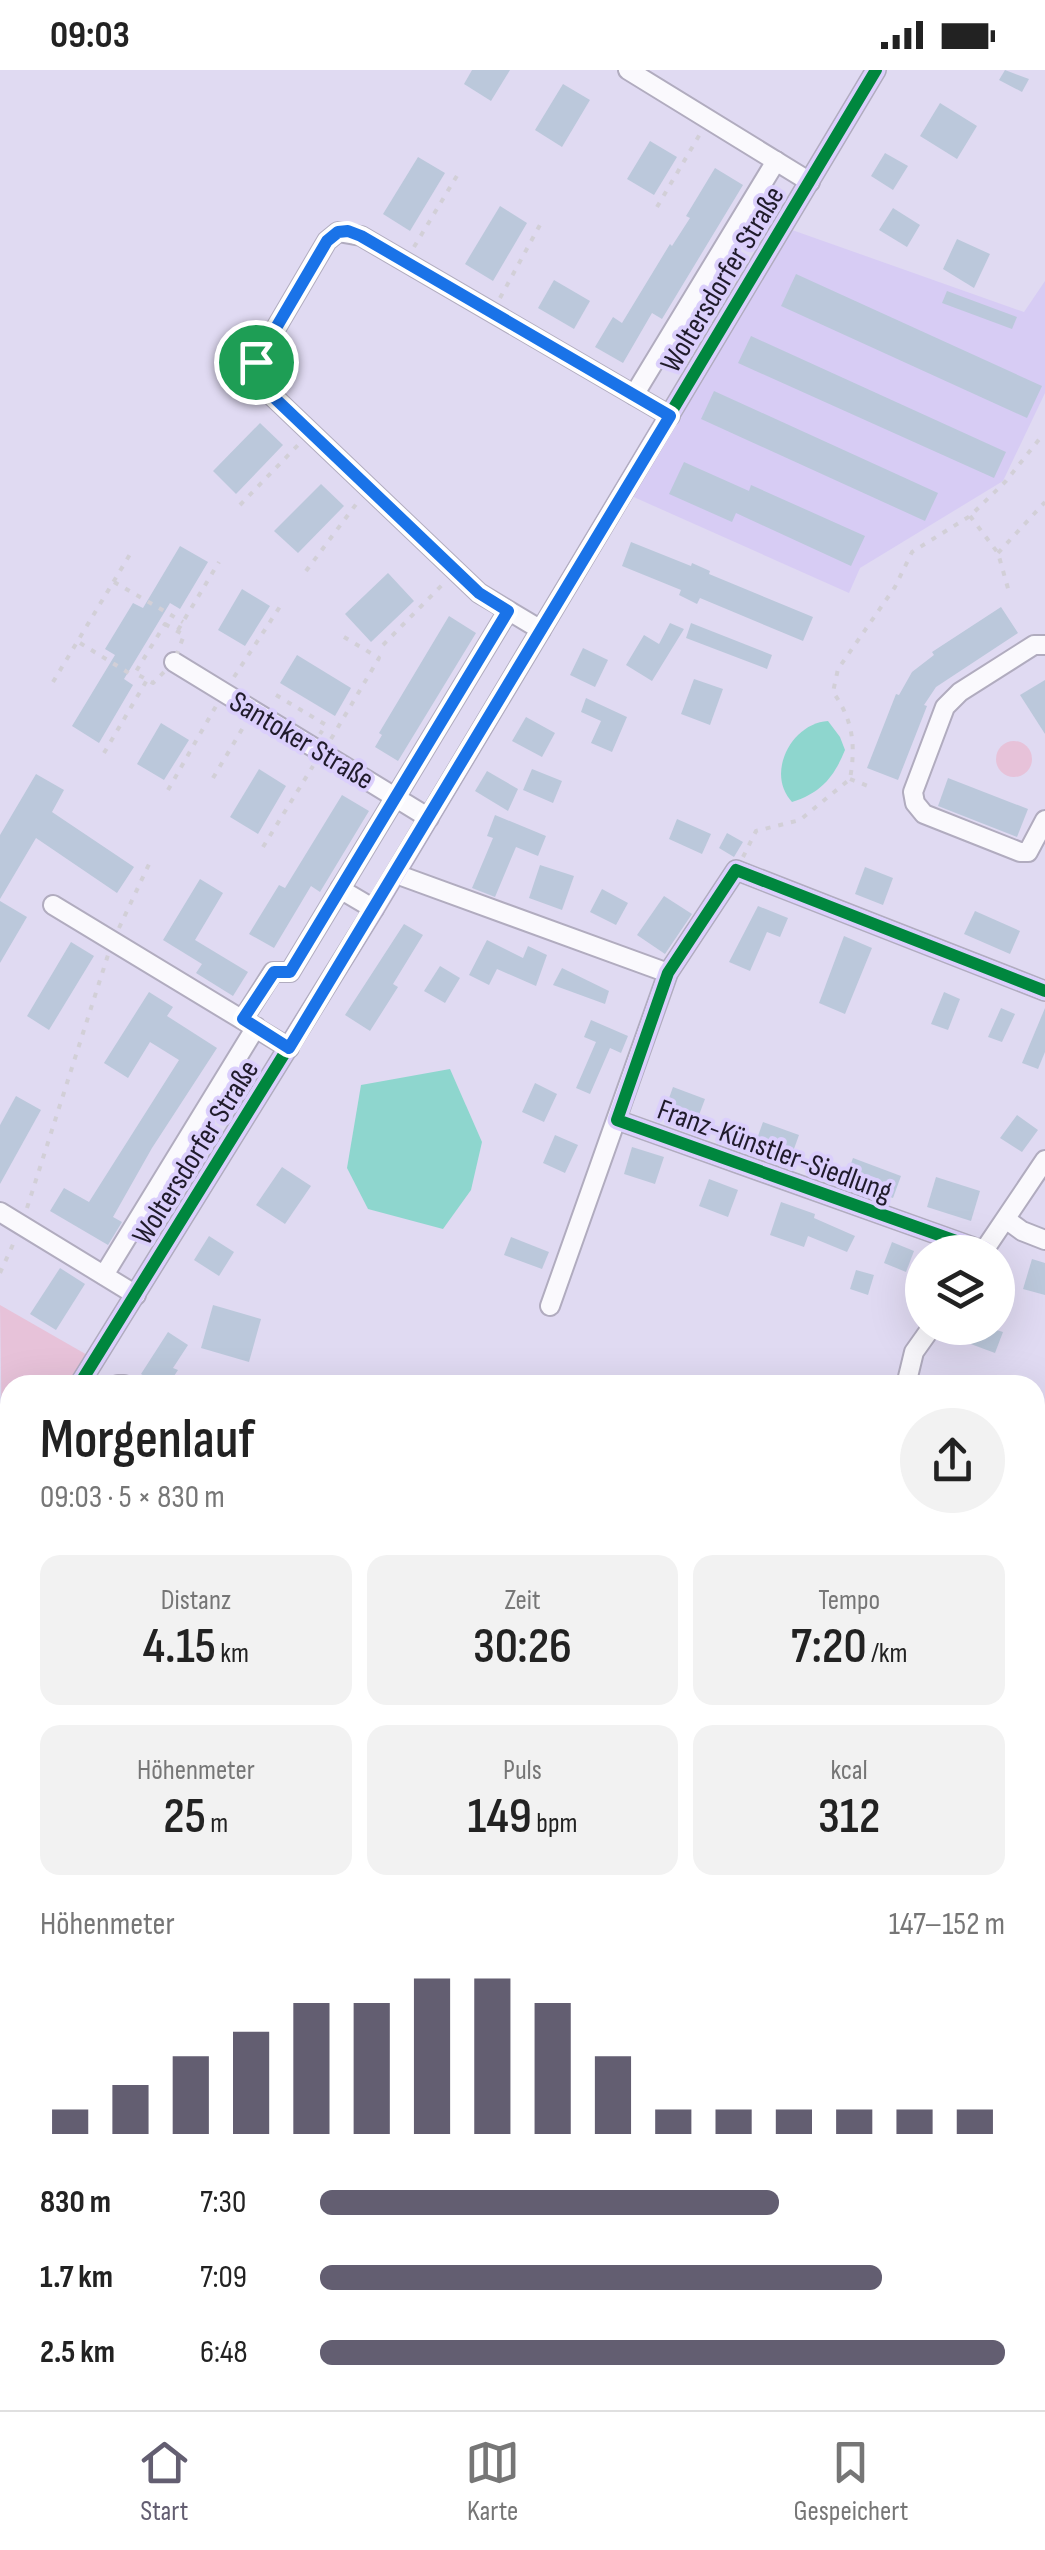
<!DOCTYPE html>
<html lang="de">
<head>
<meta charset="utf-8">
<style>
  body { margin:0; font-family:"Sofia Sans Condensed",sans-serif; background:#f2f2f2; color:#222; height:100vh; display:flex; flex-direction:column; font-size:38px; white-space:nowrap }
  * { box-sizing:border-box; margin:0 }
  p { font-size:32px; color:#767676 }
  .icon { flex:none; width:55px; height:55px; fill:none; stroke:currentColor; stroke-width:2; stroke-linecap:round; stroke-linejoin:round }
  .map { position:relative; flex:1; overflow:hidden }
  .side { position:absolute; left:0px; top:1305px; width:1045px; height:1035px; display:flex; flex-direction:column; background:#fff; border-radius:30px 30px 0 0; box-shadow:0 10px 40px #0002 }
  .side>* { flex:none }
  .tools { position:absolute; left:905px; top:1165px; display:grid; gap:20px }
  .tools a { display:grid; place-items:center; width:110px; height:110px; border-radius:50%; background:#fff; box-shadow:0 10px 40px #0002; font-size:50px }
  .pin { position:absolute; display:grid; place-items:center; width:85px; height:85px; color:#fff; margin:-42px; border:5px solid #fff; border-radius:50%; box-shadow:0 2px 10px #0007 }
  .round { display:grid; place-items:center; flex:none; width:105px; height:105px; border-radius:52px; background:#f2f2f2 }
  .headline { display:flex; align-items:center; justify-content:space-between; height:170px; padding:0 40px }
  h1 { font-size:55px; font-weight:600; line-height:75px }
  .stats { display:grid; grid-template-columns:repeat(3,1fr); gap:15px; height:170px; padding:10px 40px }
  .stats div { display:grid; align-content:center; border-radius:20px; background:#f2f2f2; text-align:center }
  .stats b { font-size:50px; font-weight:600 }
  .stats small { font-size:28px; font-weight:400 }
  .stats p { font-size:28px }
  .chart { height:280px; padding:20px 40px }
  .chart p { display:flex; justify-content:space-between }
  .chart svg { width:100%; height:180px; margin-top:10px; stroke:#635e71; stroke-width:6 }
  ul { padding:0 40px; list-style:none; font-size:32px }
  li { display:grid; grid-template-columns:160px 120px 1fr; align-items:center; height:75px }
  li i { height:25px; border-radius:12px; background:#635e71 }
  .status { display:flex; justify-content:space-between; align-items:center; height:70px; padding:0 50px; background:#fff; direction:ltr }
  .status svg { height:28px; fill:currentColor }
  .menu { display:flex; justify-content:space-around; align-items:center; height:140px; border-top:2px solid #e0e0e0; background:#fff; font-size:28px; color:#767676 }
  .menu a { display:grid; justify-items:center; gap:5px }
  .menu .active { color:#635e71 }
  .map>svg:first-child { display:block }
  .built { fill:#d7ccf4 }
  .green { fill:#e7c2d9 }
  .water { fill:#8ed6ce }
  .building { fill:#bbc8db }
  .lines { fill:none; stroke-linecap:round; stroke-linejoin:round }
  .minor-casing { stroke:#b1acbf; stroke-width:22 }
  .path { stroke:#d2cfd7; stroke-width:4; stroke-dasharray:5 8; stroke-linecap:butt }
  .minor { stroke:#faf9fd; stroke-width:18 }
  .tram { stroke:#bbb9be; stroke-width:2.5 }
  .cycleway-casing { stroke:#dbcffc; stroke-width:19 }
  .cycleway { stroke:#00873e; stroke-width:12 }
  .route-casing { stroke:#fff; stroke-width:20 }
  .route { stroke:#1a73e8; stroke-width:12 }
  .labels { text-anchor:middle; stroke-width:8; stroke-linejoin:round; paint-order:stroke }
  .street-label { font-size:30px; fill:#201b2b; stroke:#dbcffc }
</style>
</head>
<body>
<div class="status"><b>09:03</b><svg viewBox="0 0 49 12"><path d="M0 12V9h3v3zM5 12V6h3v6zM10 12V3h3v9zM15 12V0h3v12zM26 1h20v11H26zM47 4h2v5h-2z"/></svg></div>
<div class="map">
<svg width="1045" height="2340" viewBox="0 0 1045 2340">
  <rect width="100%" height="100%" fill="#e0daf2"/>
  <polygon class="built" points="778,155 1024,242 1045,211 1045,323 1003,411 860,498 849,523 618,420"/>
  <g class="green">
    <circle cx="1014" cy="689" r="18"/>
    <polygon points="0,1235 89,1286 69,1315 10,1315 10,1365 2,1371"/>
    <polygon points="1035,1862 1045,1863 1045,1937 1035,1936"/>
  </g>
  <g class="water">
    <path d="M828,651L840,667L845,680C834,707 821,723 792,732C765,703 792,653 828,651Z"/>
    <polygon points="450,999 482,1072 471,1120 443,1159 368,1139 347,1098 361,1015"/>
  </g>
  <g class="building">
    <polygon points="472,0 510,0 491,31 464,14"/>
    <polygon points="1005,0 1029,9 1022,22 999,10"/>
    <polygon points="563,14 590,30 562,77 535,60"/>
    <polygon points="940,33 977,56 957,89 920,66"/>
    <polygon points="650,71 677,87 654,125 627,109"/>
    <polygon points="885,83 908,96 893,120 871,106"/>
    <polygon points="418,87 445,103 410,161 383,144"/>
    <polygon points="715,98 743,115 662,249 652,243 623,293 595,277 613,247 622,253 670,174 672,176 690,148 686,146"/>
    <polygon points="500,136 527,153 493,211 465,194"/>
    <polygon points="893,138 920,155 907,177 879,160"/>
    <polygon points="957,169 990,184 974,218 943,199"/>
    <polygon points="796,204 1042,316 1027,348 781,236"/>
    <polygon points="554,210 590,231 574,259 538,238"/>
    <polygon points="947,221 1017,247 1012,259 942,233"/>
    <polygon points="751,266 1006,382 994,408 738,293"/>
    <polygon points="714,321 938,423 925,451 701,349"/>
    <polygon points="260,353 283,375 236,424 213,401"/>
    <polygon points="684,392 749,421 751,415 865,466 851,496 736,443 732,452 669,424"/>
    <polygon points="321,414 344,436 298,483 274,461"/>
    <polygon points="631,472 691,496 692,493 710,501 709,504 813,547 803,571 700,528 697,534 679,525 681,520 622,496"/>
    <polygon points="180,476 208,492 180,539 170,533 124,609 133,615 99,673 72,656 115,585 105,579 133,533 143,538"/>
    <polygon points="388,503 414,531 371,572 345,544"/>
    <polygon points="242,519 270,536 245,576 218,560"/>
    <polygon points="1001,537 1018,563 936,617 924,635 927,636 898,710 867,698 896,624 899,625 912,602 934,585 932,582"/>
    <polygon points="449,546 476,563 398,691 375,677 382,665 379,663"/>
    <polygon points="670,553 684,559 652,611 626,595 644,565 659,574"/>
    <polygon points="691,553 772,585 767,599 686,568"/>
    <polygon points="583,578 608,590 595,617 570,605"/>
    <polygon points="297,585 351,618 335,646 280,613"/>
    <polygon points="694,609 723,619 710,655 681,644"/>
    <polygon points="1045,610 1045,664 1020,625"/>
    <polygon points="586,628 627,647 612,682 591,673 601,651 581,642"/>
    <polygon points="526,647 555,663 542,687 512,671"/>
    <polygon points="161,653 189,670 164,710 137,694"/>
    <polygon points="259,699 286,716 258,764 230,747"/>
    <polygon points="532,699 562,711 553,733 523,720"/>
    <polygon points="487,701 518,719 508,741 475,721"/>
    <polygon points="36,704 64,720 52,742 134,797 117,823 36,768 0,829 0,765"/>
    <polygon points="948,708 1028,739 1017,767 938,736"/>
    <polygon points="342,725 369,741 320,822 311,816 274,878 249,864 279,815 285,818"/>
    <polygon points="495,745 546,766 538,786 516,777 495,827 472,818 493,768 487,766"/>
    <polygon points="677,749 711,764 702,784 669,769"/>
    <polygon points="727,763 743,772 734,787 719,778"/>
    <polygon points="540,795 574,806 562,840 529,828"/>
    <polygon points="865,797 893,808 883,835 855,824"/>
    <polygon points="200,809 223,823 195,870 248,902 233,926 196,903 202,894 163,870"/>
    <polygon points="602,819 628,833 616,855 590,842"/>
    <polygon points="664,826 692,844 665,884 637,865"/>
    <polygon points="0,831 27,847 0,893"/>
    <polygon points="758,836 788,848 780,867 767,862 750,901 729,892"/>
    <polygon points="975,841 1020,861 1010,884 964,864"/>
    <polygon points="404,854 423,865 393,914 398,917 370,961 345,945"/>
    <polygon points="844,866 872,878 845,944 819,933"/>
    <polygon points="487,870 523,888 528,876 547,885 536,916 497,899 489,915 469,905"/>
    <polygon points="71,872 94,886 49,960 27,946"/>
    <polygon points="440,896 460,908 445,933 424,921"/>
    <polygon points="562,898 609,921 605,934 553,915"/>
    <polygon points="149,922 173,937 167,946 217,978 152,1078 113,1147 122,1152 108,1175 50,1141 64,1118 89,1132 179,990 150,972 128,1008 104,993"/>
    <polygon points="944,922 960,929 948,960 931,954"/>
    <polygon points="1001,938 1015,944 1002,972 988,967"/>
    <polygon points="1045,938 1045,982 1038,999 1022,993"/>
    <polygon points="591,950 628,966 621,983 610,978 590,1024 576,1018 596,972 584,967"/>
    <polygon points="535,1013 557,1024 544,1052 522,1042"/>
    <polygon points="673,1017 705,1029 696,1053 664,1042"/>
    <polygon points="16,1026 41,1040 0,1114 0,1055"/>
    <polygon points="1017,1045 1038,1060 1022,1082 1000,1068"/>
    <polygon points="763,1052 799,1065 790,1090 754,1077"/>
    <polygon points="555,1065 578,1075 565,1103 543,1093"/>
    <polygon points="632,1077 664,1087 655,1114 624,1104"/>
    <polygon points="853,1088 901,1106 893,1128 845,1110"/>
    <polygon points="282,1097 311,1116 285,1154 256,1135"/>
    <polygon points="936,1107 980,1121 971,1151 927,1137"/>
    <polygon points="709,1109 738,1120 728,1147 699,1136"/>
    <polygon points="781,1132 815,1144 814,1148 855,1166 847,1182 808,1166 804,1177 770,1165"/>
    <polygon points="209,1166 234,1182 219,1206 194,1190"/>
    <polygon points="511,1167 549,1182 542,1199 504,1185"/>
    <polygon points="892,1172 914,1181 906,1202 884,1193"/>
    <polygon points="1032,1189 1045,1193 1045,1225 1023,1219"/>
    <polygon points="60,1198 85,1214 56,1260 30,1244"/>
    <polygon points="856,1200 874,1205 868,1225 850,1219"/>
    <polygon points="213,1235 261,1249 249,1292 201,1278"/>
    <polygon points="974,1258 990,1258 1003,1262 995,1283 968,1273"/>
    <polygon points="168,1262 188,1275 173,1298 178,1300 168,1315 159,1315 141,1304"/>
  </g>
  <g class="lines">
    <defs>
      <g id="minor">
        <polyline points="628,0 810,112"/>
        <polyline points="634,325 776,91"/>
        <polyline points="541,560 479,523 262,316 255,302 256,292 327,171 338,162 361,166 670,346"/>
        <polyline points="1045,575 1034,575 960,622 945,637 913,722 915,733 924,744 1020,782 1028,782 1045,750"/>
        <polyline points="174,592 429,748"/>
        <polyline points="396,804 668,903"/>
        <polyline points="340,819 374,839"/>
        <polyline points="53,835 289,978"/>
        <polyline points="243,949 273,902 290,902 508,541"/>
        <polyline points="617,1050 984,1181"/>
        <polyline points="0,1142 136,1225"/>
        <polyline points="1007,1150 1022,1161 1045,1170"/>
        <polyline points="983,1182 1045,1090"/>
        <polyline points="104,1205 256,957"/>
        <polyline points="550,1236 668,903 736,800 1045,921"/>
        <polyline points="79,1315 374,839 876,0"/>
        <polyline points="118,1315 124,1315"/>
        <polyline points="906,1315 914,1282 931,1258"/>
        <polyline points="0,1410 10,1410"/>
        <polyline points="0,1520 10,1521"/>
        <polyline points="1035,1525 1045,1526"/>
      </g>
    </defs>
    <use href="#minor" class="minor-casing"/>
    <g class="path">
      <polyline points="657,137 700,64"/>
      <polyline points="414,177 458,104"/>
      <polyline points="500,228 541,153"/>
      <polyline points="240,435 299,374"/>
      <polyline points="970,446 998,483 1009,522"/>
      <polyline points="998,483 1045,432"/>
      <polyline points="306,501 360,429"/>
      <polyline points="114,512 183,552"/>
      <polygon points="165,554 184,565 174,592 153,613 135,603"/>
      <polyline points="178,560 219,492"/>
      <polyline points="80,573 132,605 135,603"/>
      <polyline points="383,575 443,514"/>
      <polyline points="234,607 283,532"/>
      <polyline points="53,612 132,481"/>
      <polyline points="276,625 326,655 320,664"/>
      <polyline points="331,669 379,588 339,564"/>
      <polyline points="104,683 147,610"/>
      <polyline points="213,708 244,656"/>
      <polyline points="850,709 868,716"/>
      <polyline points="168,720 216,636"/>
      <polyline points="263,777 313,696"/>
      <path d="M743,787L756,761L800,750L850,709C856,675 853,650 833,622L838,599L895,517L912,482L970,446L1006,411L1041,367L1045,368"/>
      <polyline points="119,858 151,790"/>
      <polyline points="27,1138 108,885"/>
      <polyline points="0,1203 15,1170"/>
    </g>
    <use href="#minor" class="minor"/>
    <polyline class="tram" points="1035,1546 1045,1547"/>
    <defs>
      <g id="cycleway">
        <polyline points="984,1181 617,1050 668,903 736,800 1045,921"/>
        <polyline points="79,1315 374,839 876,0"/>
      </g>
    </defs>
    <use href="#cycleway" class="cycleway-casing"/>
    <use href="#cycleway" class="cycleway"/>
  </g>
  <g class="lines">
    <defs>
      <polygon id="route" points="348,161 361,166 670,346 289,978 243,949 274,902 290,902 508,541 479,523 262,316 254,302 256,292 327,171 338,162"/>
    </defs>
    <use href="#route" class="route-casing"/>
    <use href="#route" class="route"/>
  </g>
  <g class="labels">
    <g class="street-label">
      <text transform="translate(722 209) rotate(-59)" y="10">Woltersdorfer Straße</text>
      <text transform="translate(302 670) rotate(31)" y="10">Santoker Straße</text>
      <text transform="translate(775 1080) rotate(20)" y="10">Franz-Künstler-Siedlung</text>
      <text transform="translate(195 1082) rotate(-58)" y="10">Woltersdorfer Straße</text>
    </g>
  </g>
</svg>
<div class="tools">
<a><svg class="icon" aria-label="layers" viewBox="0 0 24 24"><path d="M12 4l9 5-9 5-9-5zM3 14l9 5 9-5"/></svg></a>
</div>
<div class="pin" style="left:256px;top:292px;background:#1e9e55"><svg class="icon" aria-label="arrive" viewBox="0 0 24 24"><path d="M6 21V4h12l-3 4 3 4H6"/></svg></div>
<section class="side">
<div class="headline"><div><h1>Morgenlauf</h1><p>09:03 · 5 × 830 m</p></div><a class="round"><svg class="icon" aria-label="share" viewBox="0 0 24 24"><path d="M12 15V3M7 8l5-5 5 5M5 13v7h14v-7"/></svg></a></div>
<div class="stats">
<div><p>Distanz</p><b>4.15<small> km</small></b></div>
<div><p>Zeit</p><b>30:26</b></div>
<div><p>Tempo</p><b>7:20<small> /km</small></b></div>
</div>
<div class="stats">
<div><p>Höhenmeter</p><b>25<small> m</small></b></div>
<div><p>Puls</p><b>149<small> bpm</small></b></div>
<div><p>kcal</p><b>312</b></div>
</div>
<div class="chart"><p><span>Höhenmeter</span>147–152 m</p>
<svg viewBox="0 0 160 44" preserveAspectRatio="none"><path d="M5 44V38M15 44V32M25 44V25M35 44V19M45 44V12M55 44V12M65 44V6M75 44V6M85 44V12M95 44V25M105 44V38M115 44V38M125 44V38M135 44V38M145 44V38M155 44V38"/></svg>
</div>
<ul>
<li><b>830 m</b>7:30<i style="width:67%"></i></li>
<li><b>1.7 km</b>7:09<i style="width:82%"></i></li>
<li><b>2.5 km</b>6:48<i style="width:100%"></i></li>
</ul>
</section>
</div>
<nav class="menu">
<a class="active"><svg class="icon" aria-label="home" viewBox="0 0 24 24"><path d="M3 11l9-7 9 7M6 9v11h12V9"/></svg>Start</a>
<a><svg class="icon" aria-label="map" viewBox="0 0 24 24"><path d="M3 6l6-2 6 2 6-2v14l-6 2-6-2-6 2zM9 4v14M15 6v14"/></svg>Karte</a>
<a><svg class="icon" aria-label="saved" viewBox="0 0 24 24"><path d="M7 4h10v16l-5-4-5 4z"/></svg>Gespeichert</a>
</nav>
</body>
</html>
